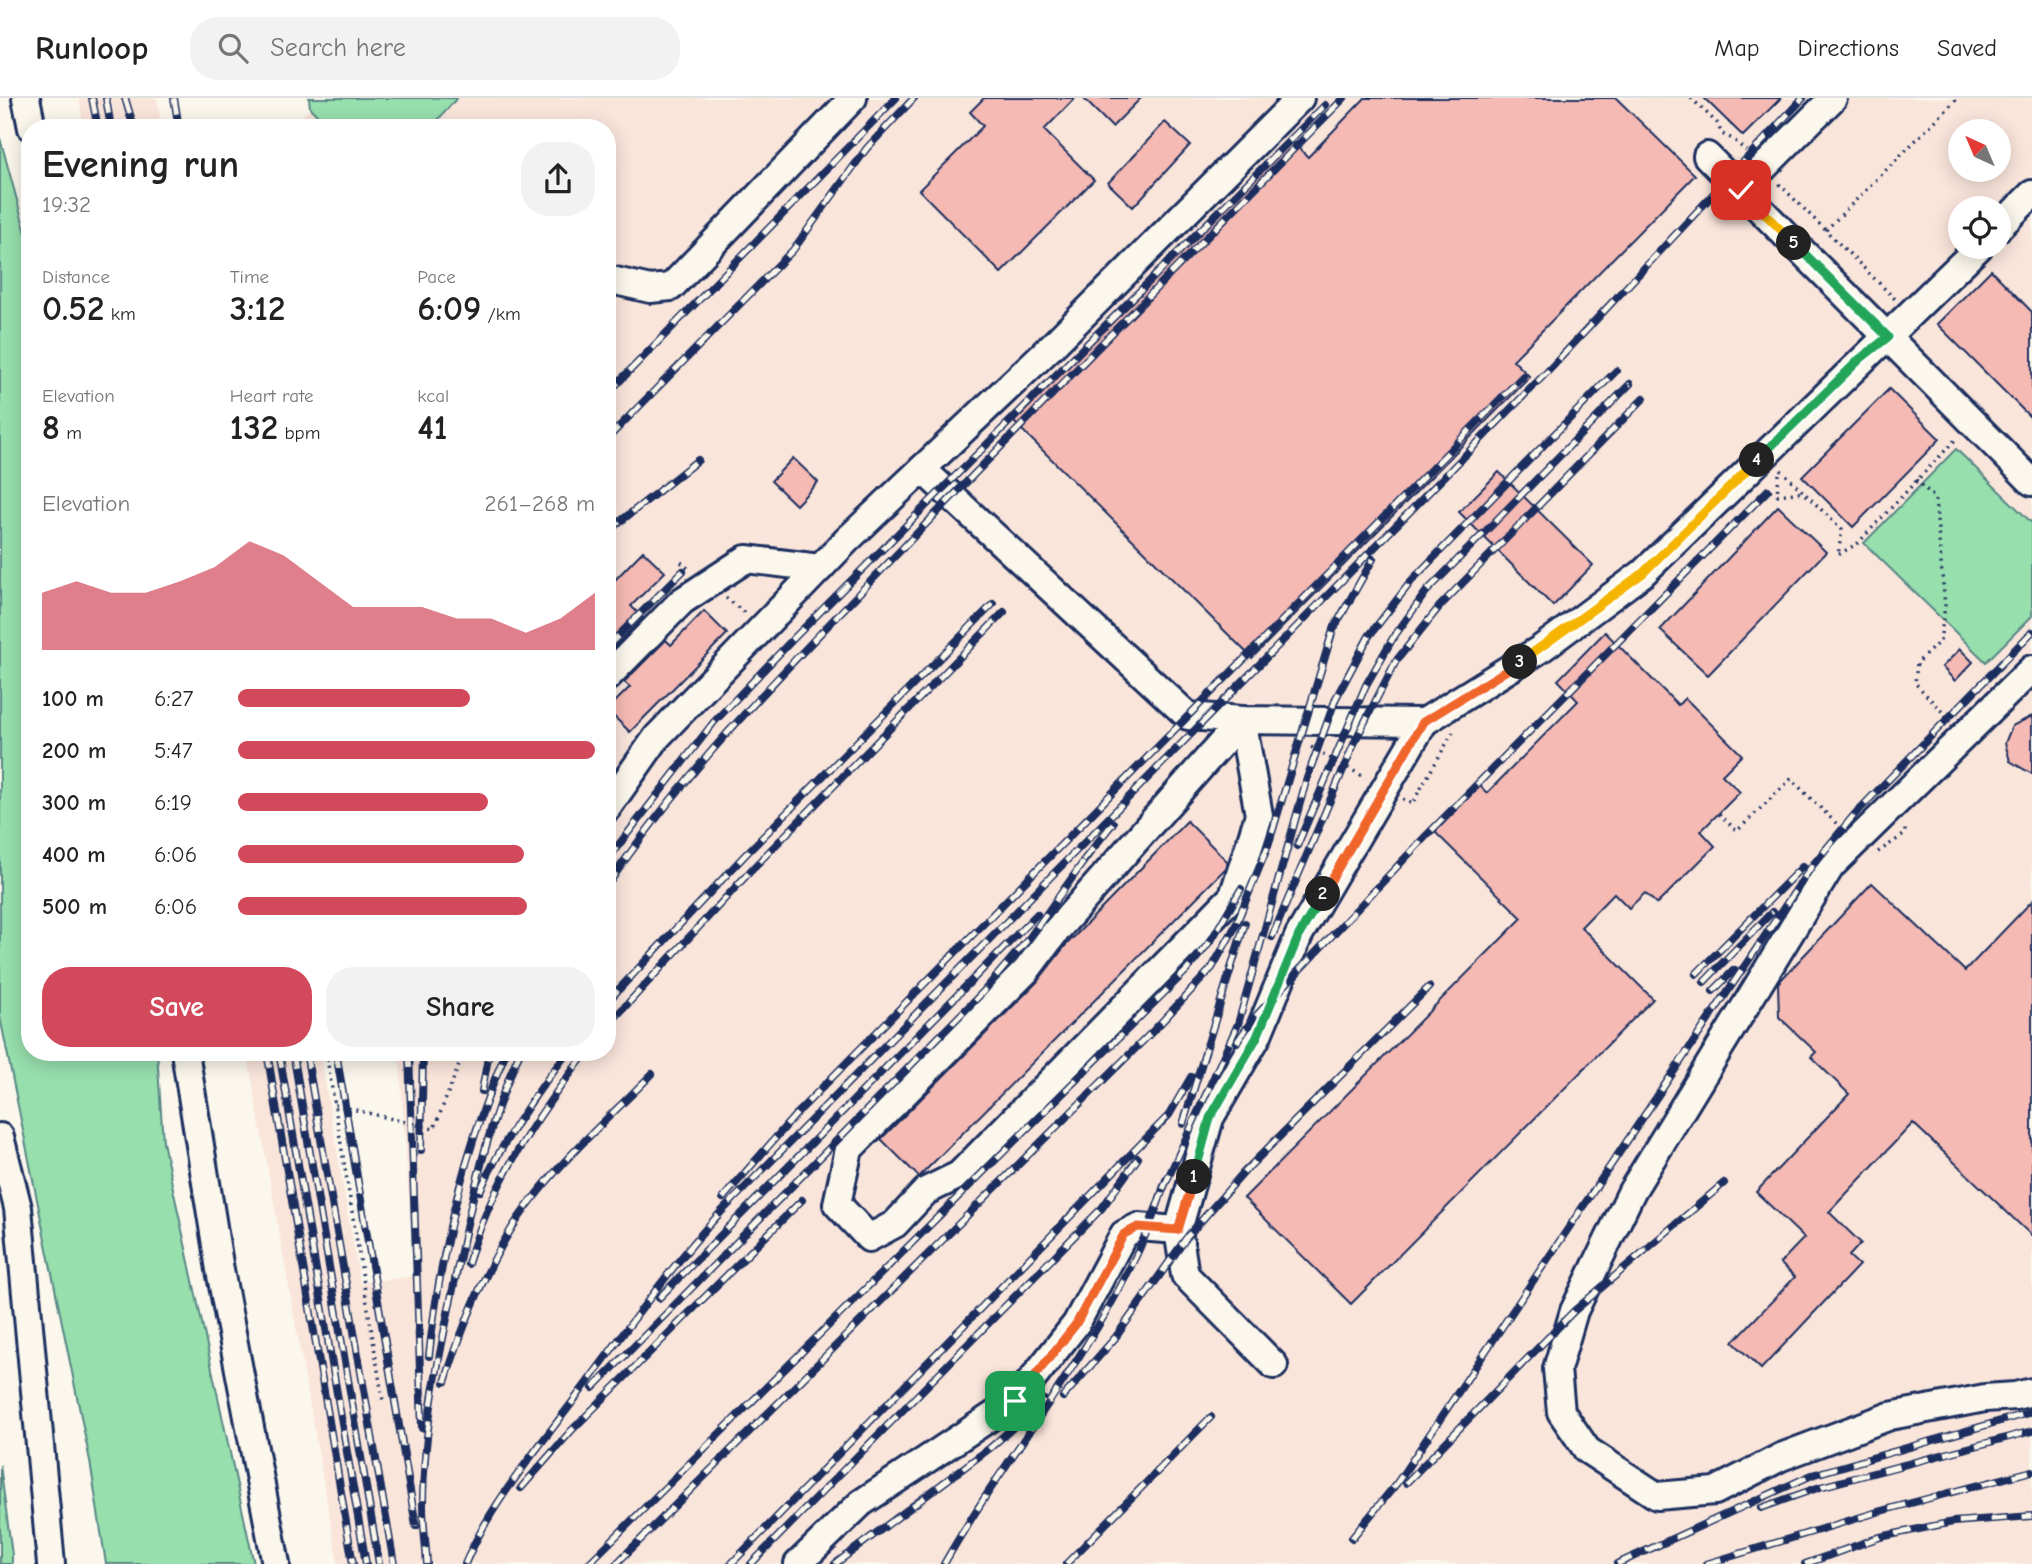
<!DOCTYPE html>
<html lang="en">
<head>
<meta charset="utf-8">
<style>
  body { margin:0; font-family:"Comic Neue",sans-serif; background:#f2f2f2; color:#222; height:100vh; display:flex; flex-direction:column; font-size:26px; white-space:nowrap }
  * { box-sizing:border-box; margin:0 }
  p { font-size:23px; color:#767676 }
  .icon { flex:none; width:38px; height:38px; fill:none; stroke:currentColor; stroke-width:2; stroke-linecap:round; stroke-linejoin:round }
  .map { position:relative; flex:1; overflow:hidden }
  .details { position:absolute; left:21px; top:21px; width:595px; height:942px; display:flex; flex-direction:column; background:#fff; border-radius:28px; box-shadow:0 4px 18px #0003 }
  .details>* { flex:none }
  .needle { width:46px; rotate:316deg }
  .buttons { position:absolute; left:1948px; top:21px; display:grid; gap:14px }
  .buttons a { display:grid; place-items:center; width:63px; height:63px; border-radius:50%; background:#fff; box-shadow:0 4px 18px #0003; font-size:35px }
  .pin { position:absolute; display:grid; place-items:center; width:60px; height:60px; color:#fff; margin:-30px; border-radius:14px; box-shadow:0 4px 10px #0006 }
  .km { position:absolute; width:35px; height:35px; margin:-18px; border-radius:50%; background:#222; color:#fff; font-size:19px; line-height:35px; text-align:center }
  .round { display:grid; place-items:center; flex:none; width:74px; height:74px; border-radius:28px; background:#f2f2f2 }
  .headline { display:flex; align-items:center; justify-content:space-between; height:119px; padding:0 21px }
  h1 { font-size:38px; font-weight:600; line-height:52px }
  .stats { display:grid; grid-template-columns:repeat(3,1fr); gap:10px; height:119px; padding:7px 21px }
  .stats div { display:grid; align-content:center }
  .stats b { font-size:35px; font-weight:600 }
  .stats small { font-size:19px; font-weight:400 }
  .stats p { font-size:19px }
  .chart { height:196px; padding:14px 21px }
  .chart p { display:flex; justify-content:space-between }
  .chart svg { width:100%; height:126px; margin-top:7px; fill:#d1495b; opacity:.7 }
  .primary-button { display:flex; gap:14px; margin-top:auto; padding:14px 21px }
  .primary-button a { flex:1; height:80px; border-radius:28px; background:#d1495b; color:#fff; font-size:28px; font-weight:600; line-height:80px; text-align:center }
  .primary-button a+a { background:#f2f2f2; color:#222 }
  ul { padding:0 21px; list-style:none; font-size:23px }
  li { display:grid; grid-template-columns:112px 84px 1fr; align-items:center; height:52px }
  li i { height:18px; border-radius:9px; background:#d1495b }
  header { display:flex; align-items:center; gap:42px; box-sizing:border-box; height:98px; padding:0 35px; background:#fff; border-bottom:2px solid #e0e0e0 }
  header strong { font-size:33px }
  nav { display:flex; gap:38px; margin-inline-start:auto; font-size:24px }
  .search { width:490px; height:63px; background:#f2f2f2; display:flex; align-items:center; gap:18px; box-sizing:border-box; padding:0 24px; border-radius:28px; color:#767676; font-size:26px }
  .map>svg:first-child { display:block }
  .built { fill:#fae5db; fill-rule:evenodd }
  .green { fill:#97dfad; stroke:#598786; stroke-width:2 }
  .building { fill:#f6bab4; stroke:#1b2f5e; stroke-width:2 }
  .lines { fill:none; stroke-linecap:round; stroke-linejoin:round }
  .minor-casing { stroke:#1b2f5e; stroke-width:32 }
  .path { stroke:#1b2f5e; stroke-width:3.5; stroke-dasharray:2 5; stroke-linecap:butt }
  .minor { stroke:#fbf7ec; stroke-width:26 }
  .rail-casing { stroke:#1b2f5e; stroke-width:8 }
  .rail { stroke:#fbf7ec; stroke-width:5; stroke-dasharray:16; stroke-linecap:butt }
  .split-1-casing { stroke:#fff; stroke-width:14 }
  .split-2-casing { stroke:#fff; stroke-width:14 }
  .split-3-casing { stroke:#fff; stroke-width:14 }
  .split-4-casing { stroke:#fff; stroke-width:14 }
  .split-5-casing { stroke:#fff; stroke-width:14 }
  .split-6-casing { stroke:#fff; stroke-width:14 }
  .split-1 { stroke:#f0652b; stroke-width:9 }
  .split-2 { stroke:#22a559; stroke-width:9 }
  .split-3 { stroke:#f0652b; stroke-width:9 }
  .split-4 { stroke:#f5b400; stroke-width:9 }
  .split-5 { stroke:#22a559; stroke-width:9 }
  .split-6 { stroke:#f5b400; stroke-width:9 }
</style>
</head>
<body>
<header>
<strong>Runloop</strong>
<div class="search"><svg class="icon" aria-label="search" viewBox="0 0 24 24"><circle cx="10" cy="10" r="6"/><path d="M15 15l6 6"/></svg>Search here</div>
<nav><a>Map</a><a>Directions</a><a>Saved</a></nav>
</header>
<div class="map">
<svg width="2032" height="1466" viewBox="0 0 2032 1466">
  <rect width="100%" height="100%" fill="#fbf7ec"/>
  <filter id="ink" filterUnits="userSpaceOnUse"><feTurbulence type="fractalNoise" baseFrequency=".0143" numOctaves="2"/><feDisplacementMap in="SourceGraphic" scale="14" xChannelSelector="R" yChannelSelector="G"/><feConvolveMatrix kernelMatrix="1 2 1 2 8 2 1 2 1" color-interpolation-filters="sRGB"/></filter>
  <g filter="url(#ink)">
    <g class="built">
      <polygon points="79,0 157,0 162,30 84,30"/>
      <path d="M321,0H2032V1466H338L247,954H320L360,1185L414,1178L399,954H607V30H289ZM1960,33H1998V72H1960ZM1960,110H1998V149H1960Z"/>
    </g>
    <g class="green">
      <polygon points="309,0 457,0 431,30 330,30 310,10"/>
      <polygon points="0,40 30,150 30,954 157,954 163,1044 254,1466 106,1466 90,1363 0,919"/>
      <polygon points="1956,351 2032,425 2032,518 1986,564 1864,445"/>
      <polygon points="0,1367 12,1457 12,1466 0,1466"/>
    </g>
    <g class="building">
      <polygon points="984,0 1075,0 1044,32 1094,82 1001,175 919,92 983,28 970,14"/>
      <polygon points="1083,0 1141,0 1112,29"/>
      <polygon points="1365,0 1616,0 1695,77 1513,262 1530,279 1252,560 1014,324 1292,43 1308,59"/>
      <polygon points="1704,0 1781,0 1743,38"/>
      <polygon points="1165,24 1190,47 1133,109 1108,85"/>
      <polygon points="1991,172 2032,214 2032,321 1937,226"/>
      <polygon points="1889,291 1940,341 1853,429 1802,378"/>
      <polygon points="793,360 818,384 796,407 771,383"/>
      <polygon points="1499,374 1593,467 1553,508 1459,414"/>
      <polygon points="1778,408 1826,454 1708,577 1660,532"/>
      <polygon points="643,453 665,474 631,508 643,520 607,556 607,490"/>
      <polygon points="704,513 727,536 630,634 607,612 630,589 624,584 666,542 671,547"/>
      <polygon points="1605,534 1678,607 1685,600 1742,657 1722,677 1740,694 1701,733 1715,748 1657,806 1645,795 1629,810 1614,795 1581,829 1653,901 1351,1206 1244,1100 1522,820 1435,734 1480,688 1487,695 1578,603 1558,582"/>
      <polygon points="1960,551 1973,564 1955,583 1942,569"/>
      <polygon points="2032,618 2032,676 2010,663 2005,645 2012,628"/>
      <polygon points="1187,723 1228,764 1226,770 919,1079 881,1041 1037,884 1066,847"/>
      <polygon points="1872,785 1965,873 2032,803 2032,1138 1913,1025 1829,1114 1861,1145 1849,1158 1859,1167 1761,1271 1733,1244 1795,1179 1780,1165 1804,1140 1756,1094 1849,996 1811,959 1816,954 1779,919 1778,885"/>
    </g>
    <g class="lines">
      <defs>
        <g id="minor">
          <polyline points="26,0 32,30"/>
          <polyline points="1707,58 2032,384"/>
          <polyline points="1741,92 1833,0"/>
          <polyline points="1998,130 2032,96"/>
          <polyline points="607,181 650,191 671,189 853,0"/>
          <polyline points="922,371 1188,618 1242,622 1424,624 1542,550 1643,475 1979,149"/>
          <polyline points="2032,571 1831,768 1632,1093 1574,1213 1557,1271 1561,1314 1587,1352 1657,1398 1715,1393 1781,1359 1890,1318 1985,1300 2015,1298 2032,1294"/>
          <polyline points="607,579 682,503 746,461 820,470"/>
          <polygon points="1242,622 1259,717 1233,798 959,1077 926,1093 895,1126 869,1140 837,1106 849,1051 1026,873 1056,833"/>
          <polyline points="607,710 657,639 847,442 1056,244 1300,0"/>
          <polyline points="185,954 220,1172 276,1466"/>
          <polyline points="0,1039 18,1110 51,1466"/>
          <polyline points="1274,1267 1185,1177 1178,1132 1210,1020 1257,939 1299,837 1424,624"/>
          <polyline points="798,1466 861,1405 1015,1303 1076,1226 1124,1136 1138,1129 1178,1132"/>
        </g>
      </defs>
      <use href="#minor" class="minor-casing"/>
      <g class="path">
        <polyline points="1691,0 1717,25 1722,36 1733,41 1746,53"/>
        <polyline points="1779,86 1895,201"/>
        <polyline points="1826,132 1958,0"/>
        <polyline points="1781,372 1842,432 1838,457 1858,445 1957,340"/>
        <polyline points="1779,376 1777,397 1804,394"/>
        <polyline points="1916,382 1935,400 1945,508 1940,543 1917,565 1915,585 1949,621"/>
        <polyline points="681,464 690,472"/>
        <polyline points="726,500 745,515"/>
        <polyline points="1311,649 1366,680"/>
        <polyline points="1403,701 1412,706 1453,634"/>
        <polyline points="1719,716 1737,733 1791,681 1840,729"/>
        <polyline points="1878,754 1905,736 1905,728"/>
        <polyline points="326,954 383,1303"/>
        <polyline points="335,1007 434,1031 464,954"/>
      </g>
      <use href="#minor" class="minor"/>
      <defs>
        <g id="rail">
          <polyline points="92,0 98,30"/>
          <polyline points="106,0 111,30"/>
          <polyline points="125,0 134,30"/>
          <polyline points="174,0 179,30"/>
          <polyline points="607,296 896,0"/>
          <polyline points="607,341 793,152 867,50 914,0"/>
          <polyline points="607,434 698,362"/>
          <polyline points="607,549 683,473"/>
          <polyline points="1297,748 1366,587 1393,540 1426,494 1630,286"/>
          <polyline points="607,762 714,624 795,539 1325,7"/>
          <polyline points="1083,763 1113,725"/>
          <path d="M607,788C690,665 794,563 896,457C1044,303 1194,152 1344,0"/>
          <polyline points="1272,839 1357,639 1396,563 1440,508 1644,300"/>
          <polyline points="1696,876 1803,768"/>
          <polyline points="1704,884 1772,814"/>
          <polyline points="1713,893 1734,872"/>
          <polyline points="607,904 746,756 993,506"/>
          <polyline points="607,928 757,766 1004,514"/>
          <polyline points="1237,944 1253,921 1426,738 1768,392"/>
          <polyline points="267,954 353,1466"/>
          <polyline points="279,954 366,1466"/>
          <polyline points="293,954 379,1466"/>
          <polyline points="306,954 394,1466"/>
          <polyline points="336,954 416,1428"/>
          <polyline points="409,954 422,1330"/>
          <polyline points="482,993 489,954"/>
          <polyline points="1183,1026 1245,825"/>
          <polyline points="421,1052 423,954"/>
          <polyline points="1163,1091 1238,926 1307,680 1336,600 1369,538 1413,481 1616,273"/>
          <path d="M480,1093C503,1042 534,997 568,954"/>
          <polyline points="723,1100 799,1013 1523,278"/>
          <path d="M468,1166C491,1087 536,1018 587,954"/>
          <polyline points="659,1200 1037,816"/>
          <path d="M429,1258C440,1155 465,1049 506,954"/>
          <path d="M445,1284C460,1236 478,1189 503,1145C539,1081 600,1029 652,976"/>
          <polyline points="593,1290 983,894 1030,839 1089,756"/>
          <polyline points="1063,1299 1115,1240 1187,1139 1245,1073 1429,889"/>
          <polyline points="1406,1385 1574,1213 1724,1085"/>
          <polyline points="521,1390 571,1333 802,1102"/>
          <polyline points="1761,1410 1820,1389 2032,1333"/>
          <polyline points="1352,1440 1397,1385 1812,768 1855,716 2032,534"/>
          <path d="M427,1466C426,1447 423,1427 423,1407C423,1325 443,1239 460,1158C475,1087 490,1020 520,954"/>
          <path d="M465,1466C491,1404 540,1348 580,1294C626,1233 669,1170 721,1114L1548,273L1803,0"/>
          <polyline points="588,1466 1187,872 1212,841 1241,791"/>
          <polyline points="616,1466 1156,930 1212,870 1235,829 1268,748 1333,532 1373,461"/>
          <polyline points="731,1466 1169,1017 1191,979"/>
          <polyline points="751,1466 1102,1110 1138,1060"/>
          <polyline points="835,1466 990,1350 1044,1302"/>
          <path d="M944,1466C1017,1337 1121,1226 1166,1082"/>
          <polyline points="1066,1466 1211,1319"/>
          <polyline points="1617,1466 1812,1377 2032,1314"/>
          <polyline points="1706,1466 1881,1413 2032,1373"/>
          <polyline points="1805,1466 1880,1439 1953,1424 2032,1418"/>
        </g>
      </defs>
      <use href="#rail" class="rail-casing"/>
      <use href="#rail" class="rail"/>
    </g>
  </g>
  <g class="lines" filter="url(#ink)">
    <defs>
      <polyline id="split-1" points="1015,1303 1076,1226 1124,1136 1138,1129 1178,1132 1194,1079"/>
      <polyline id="split-2" points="1194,1079 1210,1020 1257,939 1299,837 1323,796"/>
      <polyline id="split-3" points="1323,796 1423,624 1520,564"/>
      <polyline id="split-4" points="1520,564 1643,475 1757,362"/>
      <polyline id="split-5" points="1757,362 1860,261 1888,239 1794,145"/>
      <polyline id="split-6" points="1741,92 1794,145"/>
    </defs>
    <use href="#split-1" class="split-1-casing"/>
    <use href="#split-2" class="split-2-casing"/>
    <use href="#split-3" class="split-3-casing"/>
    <use href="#split-4" class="split-4-casing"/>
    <use href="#split-5" class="split-5-casing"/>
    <use href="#split-6" class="split-6-casing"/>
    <use href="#split-1" class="split-1"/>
    <use href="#split-2" class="split-2"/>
    <use href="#split-3" class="split-3"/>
    <use href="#split-4" class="split-4"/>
    <use href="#split-5" class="split-5"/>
    <use href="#split-6" class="split-6"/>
  </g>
</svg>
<div class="buttons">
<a><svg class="needle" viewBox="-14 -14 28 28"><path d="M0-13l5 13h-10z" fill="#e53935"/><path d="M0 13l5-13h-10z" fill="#767676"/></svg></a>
<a><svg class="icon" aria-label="locate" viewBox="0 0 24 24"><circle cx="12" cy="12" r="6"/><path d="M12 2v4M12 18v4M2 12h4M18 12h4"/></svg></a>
</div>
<div class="pin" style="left:1015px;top:1303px;background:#1e9e55"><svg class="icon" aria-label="arrive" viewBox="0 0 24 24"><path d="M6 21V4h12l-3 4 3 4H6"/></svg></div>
<div class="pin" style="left:1741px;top:92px;background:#d93025"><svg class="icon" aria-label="check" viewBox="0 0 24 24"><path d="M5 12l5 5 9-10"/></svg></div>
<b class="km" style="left:1194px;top:1079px">1</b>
<b class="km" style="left:1323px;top:796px">2</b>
<b class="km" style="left:1520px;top:564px">3</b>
<b class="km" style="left:1757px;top:362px">4</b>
<b class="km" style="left:1794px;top:145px">5</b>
<section class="details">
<div class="headline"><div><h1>Evening run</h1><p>19:32</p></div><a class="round"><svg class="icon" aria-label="share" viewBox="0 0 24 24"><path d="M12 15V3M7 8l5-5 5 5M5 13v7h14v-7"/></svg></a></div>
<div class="stats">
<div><p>Distance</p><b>0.52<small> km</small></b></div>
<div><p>Time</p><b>3:12</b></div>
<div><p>Pace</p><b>6:09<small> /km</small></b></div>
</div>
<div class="stats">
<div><p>Elevation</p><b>8<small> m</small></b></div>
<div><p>Heart rate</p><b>132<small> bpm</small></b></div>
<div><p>kcal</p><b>41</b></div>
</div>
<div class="chart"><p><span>Elevation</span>261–268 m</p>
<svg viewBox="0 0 160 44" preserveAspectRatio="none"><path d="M0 44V24L10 20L20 24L30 24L40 20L50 15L60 6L70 11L80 20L90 29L100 29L110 29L120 33L130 33L140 38L150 33L160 24V44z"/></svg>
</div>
<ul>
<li><b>100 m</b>6:27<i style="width:65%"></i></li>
<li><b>200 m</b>5:47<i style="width:100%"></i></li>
<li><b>300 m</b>6:19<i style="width:70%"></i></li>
<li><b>400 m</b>6:06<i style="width:80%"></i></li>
<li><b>500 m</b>6:06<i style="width:81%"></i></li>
</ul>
<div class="primary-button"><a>Save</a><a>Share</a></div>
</section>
</div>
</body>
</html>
